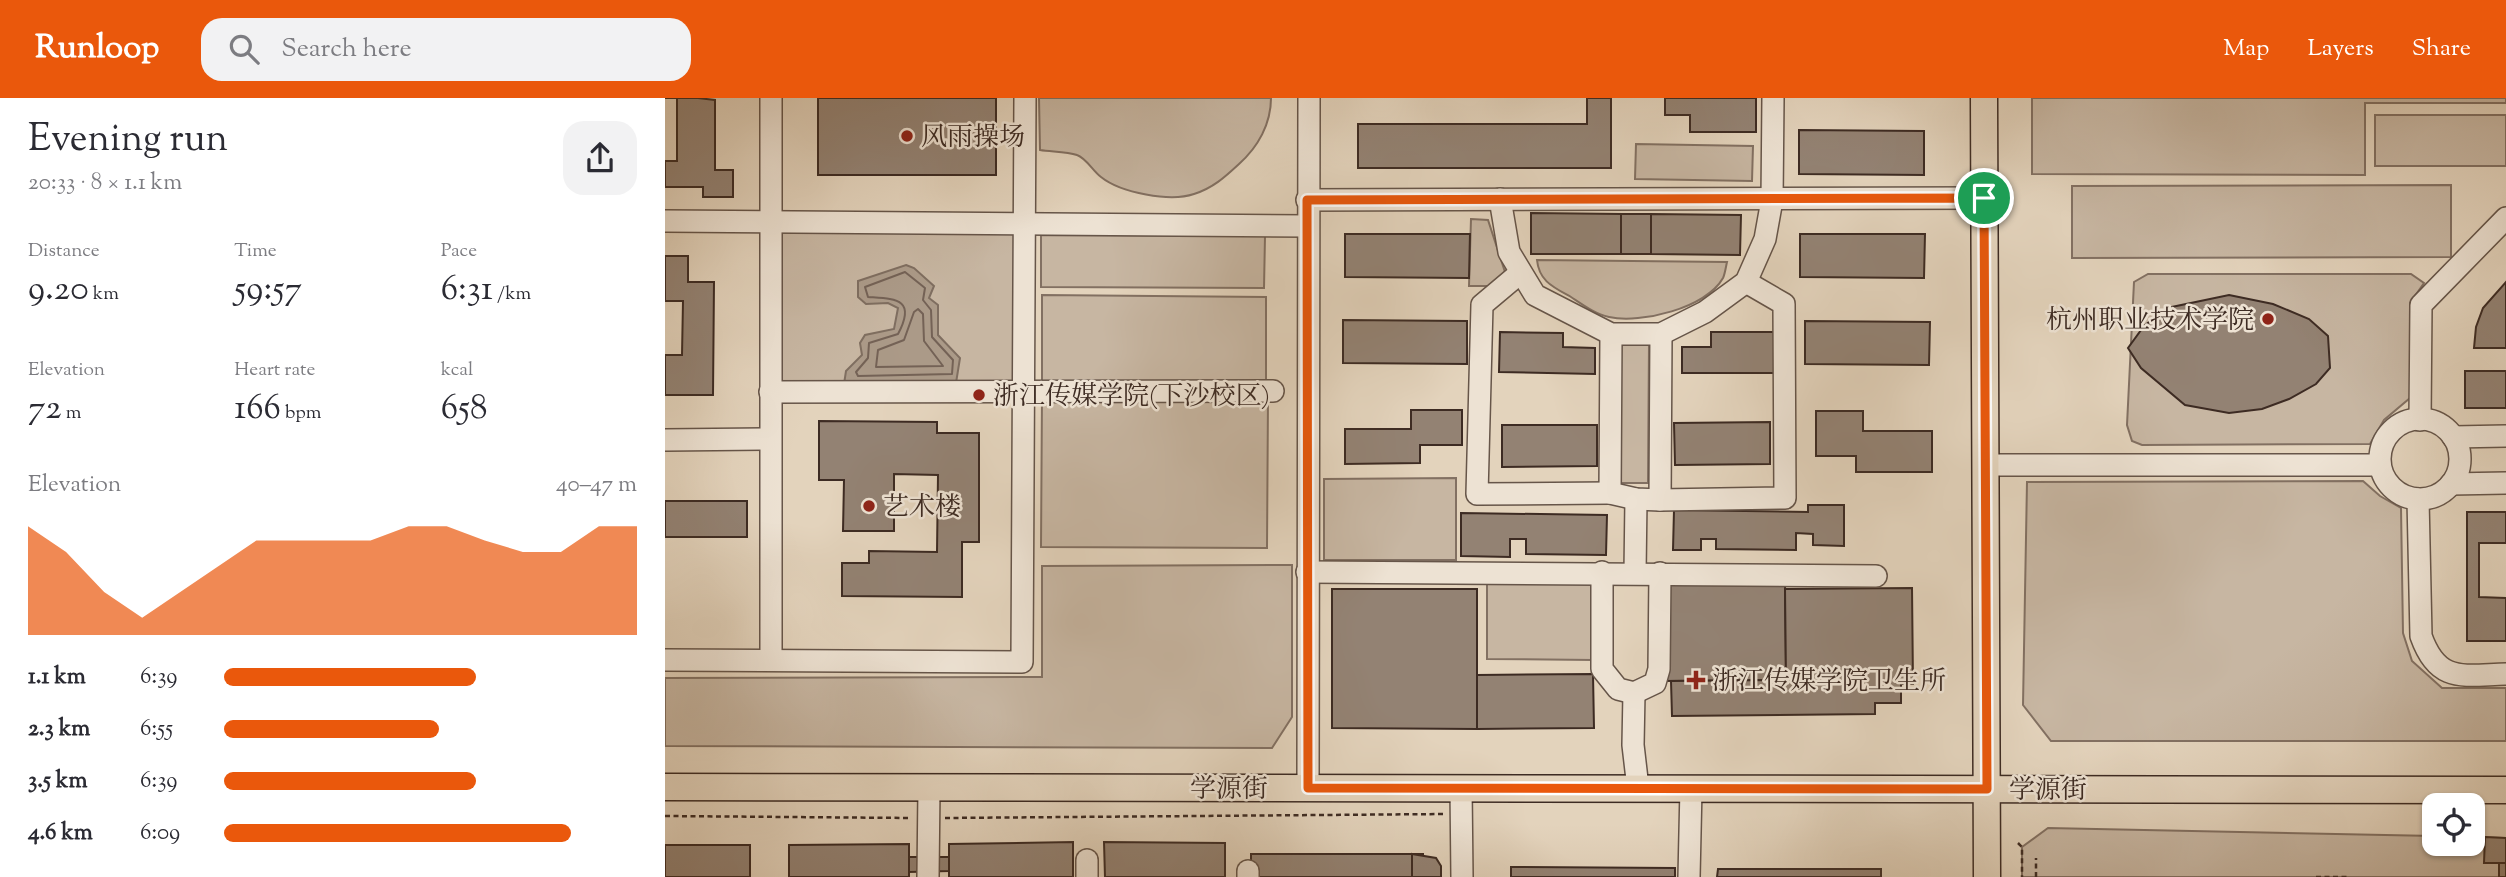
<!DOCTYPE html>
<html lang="en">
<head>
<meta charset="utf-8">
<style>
  body { margin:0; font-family:"Sorts Mill Goudy","Noto Serif SC",serif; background:#f2f2f3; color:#2b2b33; height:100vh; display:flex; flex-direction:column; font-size:26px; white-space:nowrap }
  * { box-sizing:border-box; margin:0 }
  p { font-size:23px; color:#7c7c81 }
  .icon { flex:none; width:38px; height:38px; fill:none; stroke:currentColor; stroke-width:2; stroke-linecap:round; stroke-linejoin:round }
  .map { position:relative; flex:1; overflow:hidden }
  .side { display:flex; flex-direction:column; background:#fff; width:665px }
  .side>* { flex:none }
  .buttons { position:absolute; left:1757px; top:695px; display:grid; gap:14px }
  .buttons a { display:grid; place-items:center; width:63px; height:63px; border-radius:14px; background:#fff; box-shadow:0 2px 5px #0004; font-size:35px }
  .pin { position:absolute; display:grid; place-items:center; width:60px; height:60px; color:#fff; margin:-30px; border:4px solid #fff; border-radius:50%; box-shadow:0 2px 7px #0007 }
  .round { display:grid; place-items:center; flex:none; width:74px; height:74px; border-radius:21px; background:#f2f2f3 }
  .summary { display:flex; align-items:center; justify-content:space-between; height:119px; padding:0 28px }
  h1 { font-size:38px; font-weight:600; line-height:52px }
  .metrics { display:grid; grid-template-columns:repeat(3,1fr); gap:10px; height:119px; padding:7px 28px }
  .metrics div { display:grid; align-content:center }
  .metrics b { font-size:35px; font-weight:600 }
  .metrics small { font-size:19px; font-weight:400 }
  .metrics p { font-size:19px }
  .chart { height:196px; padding:14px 28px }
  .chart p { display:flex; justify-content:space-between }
  .chart svg { width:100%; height:126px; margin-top:7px; fill:#ea580c; opacity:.7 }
  ul { padding:0 28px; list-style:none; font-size:23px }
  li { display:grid; grid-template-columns:112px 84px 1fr; align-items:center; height:52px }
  li i { height:18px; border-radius:9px; background:#ea580c }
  header { display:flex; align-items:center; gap:42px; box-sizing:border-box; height:98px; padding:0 35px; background:#ea580c; color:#fff }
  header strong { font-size:33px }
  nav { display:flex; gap:38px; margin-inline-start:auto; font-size:24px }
  .search { width:490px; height:63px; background:#f2f2f3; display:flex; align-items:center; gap:18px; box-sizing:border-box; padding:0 24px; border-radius:21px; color:#7c7c81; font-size:26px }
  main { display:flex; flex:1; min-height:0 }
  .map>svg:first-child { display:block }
  .green { fill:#c7b6a2; stroke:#827062; stroke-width:2 }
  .water { fill:#ab9a88; stroke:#7f6e60; stroke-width:2 }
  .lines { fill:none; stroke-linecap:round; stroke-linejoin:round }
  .shore { stroke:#746256; stroke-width:2 }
  .building { fill:#938273; stroke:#3d2b23; stroke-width:2 }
  .minor-casing { stroke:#665549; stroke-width:24 }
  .major-casing { stroke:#3d2b23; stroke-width:29 }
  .path { stroke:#3d2b23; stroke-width:2.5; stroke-dasharray:5 3.5; stroke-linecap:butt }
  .minor { stroke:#ede2d3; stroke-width:21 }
  .major { stroke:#e3d3bc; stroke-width:26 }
  .route-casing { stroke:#fff; stroke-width:14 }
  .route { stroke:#ea580c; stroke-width:9 }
  .poi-dot { fill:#8f2418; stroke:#ede2d3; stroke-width:2.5 }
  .labels { text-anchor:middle; stroke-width:5; stroke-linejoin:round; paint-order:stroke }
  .poi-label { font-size:26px; fill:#3d2b23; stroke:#ede2d3; text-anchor:start }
  .street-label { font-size:26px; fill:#3d2b23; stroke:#ede2d3 }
</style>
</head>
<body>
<header>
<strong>Runloop</strong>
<div class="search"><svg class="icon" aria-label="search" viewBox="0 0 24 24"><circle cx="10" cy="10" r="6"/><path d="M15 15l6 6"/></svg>Search here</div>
<nav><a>Map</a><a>Layers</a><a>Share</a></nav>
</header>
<main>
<section class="side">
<div class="summary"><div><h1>Evening run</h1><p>20:33 · 8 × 1.1 km</p></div><a class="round"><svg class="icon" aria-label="share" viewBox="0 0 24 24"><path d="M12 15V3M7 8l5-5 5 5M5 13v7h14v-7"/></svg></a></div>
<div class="metrics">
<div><p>Distance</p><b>9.20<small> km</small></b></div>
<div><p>Time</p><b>59:57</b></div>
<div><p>Pace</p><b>6:31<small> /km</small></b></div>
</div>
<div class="metrics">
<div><p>Elevation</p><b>72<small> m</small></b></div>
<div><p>Heart rate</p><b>166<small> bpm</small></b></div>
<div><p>kcal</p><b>658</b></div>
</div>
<div class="chart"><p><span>Elevation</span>40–47 m</p>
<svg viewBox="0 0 160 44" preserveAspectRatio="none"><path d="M0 44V6L10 15L20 29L30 38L40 29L50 20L60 11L70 11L80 11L90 11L100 6L110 6L120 11L130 15L140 15L150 6L160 6V44z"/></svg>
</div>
<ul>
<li><b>1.1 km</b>6:39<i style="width:61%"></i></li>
<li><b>2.3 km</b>6:55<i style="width:52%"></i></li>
<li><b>3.5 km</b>6:39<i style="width:61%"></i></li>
<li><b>4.6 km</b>6:09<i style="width:84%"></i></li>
</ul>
</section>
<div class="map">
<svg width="1841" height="779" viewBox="0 0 1841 779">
  <rect width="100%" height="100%" fill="#e3d3bc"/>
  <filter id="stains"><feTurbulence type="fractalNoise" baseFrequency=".00286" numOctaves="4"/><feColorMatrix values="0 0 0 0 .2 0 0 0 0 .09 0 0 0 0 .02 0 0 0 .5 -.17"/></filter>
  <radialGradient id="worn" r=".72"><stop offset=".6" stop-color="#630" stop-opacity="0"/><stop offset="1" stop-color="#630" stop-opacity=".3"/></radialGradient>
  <g class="green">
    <path d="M374,0H606C606,26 593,49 574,66C560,79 548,90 529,96C505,104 456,95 436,79C428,73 421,60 412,57C401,53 386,54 375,52Z"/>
    <polygon points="1367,0 1841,0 1841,5 1700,5 1700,77 1367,76"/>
    <rect x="1710" y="17" width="131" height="51"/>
    <polygon points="971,46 1088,48 1087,83 970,81"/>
    <polygon points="1786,87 1786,159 1407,160 1407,88"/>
    <polygon points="806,121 823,122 840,174 824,188 804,188"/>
    <polygon points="105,123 360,125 359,291 105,294"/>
    <polygon points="376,137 600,138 599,190 376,189"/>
    <path d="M872,162L1062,164C1061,168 1060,176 1058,180C1041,210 976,226 944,219C930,216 918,207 906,199C888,189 874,183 872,162Z"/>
    <polygon points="1483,176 1746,176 1759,185 1745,205 1745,300 1719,322 1705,346 1477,347 1467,343 1462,327 1469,184"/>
    <polygon points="377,197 601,199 601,285 377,284"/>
    <polygon points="954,245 984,245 983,385 953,385"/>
    <polygon points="377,297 603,299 602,450 376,449"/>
    <polygon points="791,380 791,462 659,462 659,381"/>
    <polygon points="1698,383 1715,398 1736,410 1738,535 1747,563 1777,590 1841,590 1841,643 1386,643 1358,607 1362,384"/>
    <polygon points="627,467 627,619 607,650 0,648 0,580 377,579 377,468"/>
    <polygon points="822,484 929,485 928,562 822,561"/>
    <polygon points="1383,730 1769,738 1769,746 1808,746 1808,739 1841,740 1841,779 1357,779 1357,749"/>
  </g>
  <polygon class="water" points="241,167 249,170 269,188 264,200 273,207 273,237 295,260 291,285 179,286 181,273 197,257 195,245 200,237 229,231 233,210 223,205 201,206 193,199 193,183"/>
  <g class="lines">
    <g class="shore">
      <path d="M240,174L260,190L258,202L266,212L267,239L288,262L287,276L193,278L191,274L203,260L204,245L233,236C252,200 230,201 203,199L200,189Z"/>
      <polygon points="253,211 258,216 259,243 278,268 211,269 213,252 239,242 249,214"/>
    </g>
  </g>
  <g class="building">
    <polygon points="0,0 33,0 50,2 50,72 68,72 68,99 38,99 38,89 0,89 0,63 12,63 12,0"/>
    <rect x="153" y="0" width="178" height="77"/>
    <polygon points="922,0 946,0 946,70 693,70 693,26 922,26"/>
    <polygon points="1000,0 1091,0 1091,34 1025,34 1025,17 1000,17"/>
    <polygon points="1134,32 1259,33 1259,77 1134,76"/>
    <polygon points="866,115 956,116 956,156 866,156"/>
    <rect x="956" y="116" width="30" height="40"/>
    <polygon points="986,116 1076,117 1075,157 986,156"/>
    <polygon points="680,136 805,136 804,180 680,179"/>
    <polygon points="1135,136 1260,136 1259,180 1135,179"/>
    <polygon points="0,158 23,158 23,184 49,184 48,297 0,297 0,257 17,257 18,203 0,203"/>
    <polygon points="1841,184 1841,250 1809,250 1811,229 1818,210"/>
    <polygon points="1564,197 1608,206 1644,221 1663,238 1665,270 1651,286 1624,301 1597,311 1564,315 1520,307 1476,270 1463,250 1479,228 1502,210"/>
    <polygon points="678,222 802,223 802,266 678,265"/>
    <polygon points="1140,223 1265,224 1264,267 1140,266"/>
    <polygon points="835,234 898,235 898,249 930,250 930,276 834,274"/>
    <polygon points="1046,234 1109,234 1109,275 1017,275 1017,249 1046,249"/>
    <rect x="1800" y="273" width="41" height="37"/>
    <polygon points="746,312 797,312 797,347 755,347 755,365 680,366 680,331 746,331"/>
    <polygon points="1151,313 1198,313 1198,333 1267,333 1267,374 1191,374 1191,358 1151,358"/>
    <polygon points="154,323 272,324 272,335 314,335 314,444 297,444 297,499 177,498 177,465 204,465 204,453 272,454 273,377 229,376 229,433 178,433 179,382 154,382"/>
    <polygon points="1105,324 1105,366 1010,367 1009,325"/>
    <polygon points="837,327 932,327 932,368 837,369"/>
    <rect x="0" y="403" width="82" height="36"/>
    <polygon points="1143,407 1179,407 1179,448 1148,447 1148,436 1131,435 1131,452 1051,451 1051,441 1036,441 1036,452 1008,452 1009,412 1143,414"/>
    <polygon points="1802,414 1841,414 1841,445 1814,445 1814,499 1841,500 1841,543 1802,543"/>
    <polygon points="796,415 942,417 941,457 861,456 861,441 845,441 845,459 796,458"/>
    <polygon points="998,481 1120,482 1121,582 998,583"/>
    <polygon points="1247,490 1248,586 1236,586 1236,605 1210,605 1210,616 1007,618 1006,583 1121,582 1120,491"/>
    <polygon points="667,491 812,491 812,631 667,630"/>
    <polygon points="928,576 929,630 812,631 812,577"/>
    <polygon points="1820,739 1841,740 1841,765 1819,765"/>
    <polygon points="408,744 408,779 284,779 284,746"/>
    <polygon points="439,744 560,745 560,779 440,779"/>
    <polygon points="244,746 244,779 124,779 124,747"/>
    <rect x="0" y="747" width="85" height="32"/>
    <rect x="586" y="756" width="172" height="23"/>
    <polygon points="747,756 771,760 776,768 776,779 747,779"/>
    <polygon points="244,759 284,759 284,773 244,774"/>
    <rect x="1834" y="765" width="7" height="14"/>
    <polygon points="846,769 1010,770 1010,779 846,779"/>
    <polygon points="1053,771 1216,771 1216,779 1052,779"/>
  </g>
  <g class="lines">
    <defs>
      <g id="minor">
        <polyline points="835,101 844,154 870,197 946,236 996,236 1040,214 1081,184 1100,141 1107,102 1108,0"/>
        <polyline points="642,102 1319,100"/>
        <polyline points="0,123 642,128"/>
        <polyline points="855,175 817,207 812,396 945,395"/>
        <polyline points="946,236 945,395 971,401 995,402 996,236"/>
        <polyline points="105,294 608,293"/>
        <circle cx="1755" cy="361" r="40"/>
        <polyline points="1755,322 1756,207 1841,120"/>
        <polyline points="1788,339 1841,338"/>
        <polyline points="0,342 105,341"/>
        <polyline points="1320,367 1715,367"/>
        <polyline points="1786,386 1841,385"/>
        <path d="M1753,401L1756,538C1773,586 1798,577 1841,576"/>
        <polyline points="995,402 1120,400 1119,206 1081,184"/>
        <polyline points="642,474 1211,478"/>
        <polyline points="937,474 937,571 953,591 969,595 990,585 994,571 995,475"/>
        <polyline points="970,475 971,401"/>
        <polyline points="0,562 357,564 360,0"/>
        <polyline points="106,562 106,0"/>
        <polyline points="969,595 968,647 973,690"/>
        <polyline points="643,690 644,0"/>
        <polyline points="796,690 797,779"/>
        <polyline points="422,762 422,779"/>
        <polyline points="583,773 583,779"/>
        <polyline points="263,779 264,690"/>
        <polyline points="1024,779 1026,690"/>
      </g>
      <g id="major">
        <polyline points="1319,0 1322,779"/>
        <polyline points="0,689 1841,692"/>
      </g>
    </defs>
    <use href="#minor" class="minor-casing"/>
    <use href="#major" class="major-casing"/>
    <g class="path">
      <polyline points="0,718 245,720"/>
      <polyline points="280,720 781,716"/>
      <polyline points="1353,745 1357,749 1357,779"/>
      <polyline points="1371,779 1371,760"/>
      <polyline points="1651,779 1685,779"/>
    </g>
    <use href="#minor" class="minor"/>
    <use href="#major" class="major"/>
  </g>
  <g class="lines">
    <defs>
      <polygon id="route" points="1319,100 1322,691 643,690 642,102"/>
    </defs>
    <use href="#route" class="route-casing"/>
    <use href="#route" class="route"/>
  </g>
  <g class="poi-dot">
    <circle cx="242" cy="38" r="7"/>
    <circle cx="1603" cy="221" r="7"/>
    <circle cx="314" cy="297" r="7"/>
    <circle cx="204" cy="408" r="7"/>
    <path d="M1027.5 571.5h7v7h7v7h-7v7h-7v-7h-7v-7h7z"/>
  </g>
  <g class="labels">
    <g class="poi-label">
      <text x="256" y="47">风雨操场</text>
      <text x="1589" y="230" text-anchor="end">杭州职业技术学院</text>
      <text x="328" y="306">浙江传媒学院(下沙校区)</text>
      <text x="218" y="417">艺术楼</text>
      <text x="1047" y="591">浙江传媒学院卫生所</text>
    </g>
    <g class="street-label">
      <text x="564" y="699">学源街</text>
      <text x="1383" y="700">学源街</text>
    </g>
  </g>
  <rect width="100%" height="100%" filter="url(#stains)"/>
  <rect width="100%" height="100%" fill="url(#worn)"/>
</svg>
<div class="buttons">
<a><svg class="icon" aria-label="locate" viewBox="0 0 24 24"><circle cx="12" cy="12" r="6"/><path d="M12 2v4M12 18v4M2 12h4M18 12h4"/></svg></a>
</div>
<div class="pin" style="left:1319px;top:100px;background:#1e9e55"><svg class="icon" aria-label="arrive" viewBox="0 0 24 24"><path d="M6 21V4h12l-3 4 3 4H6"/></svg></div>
</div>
</main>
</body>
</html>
